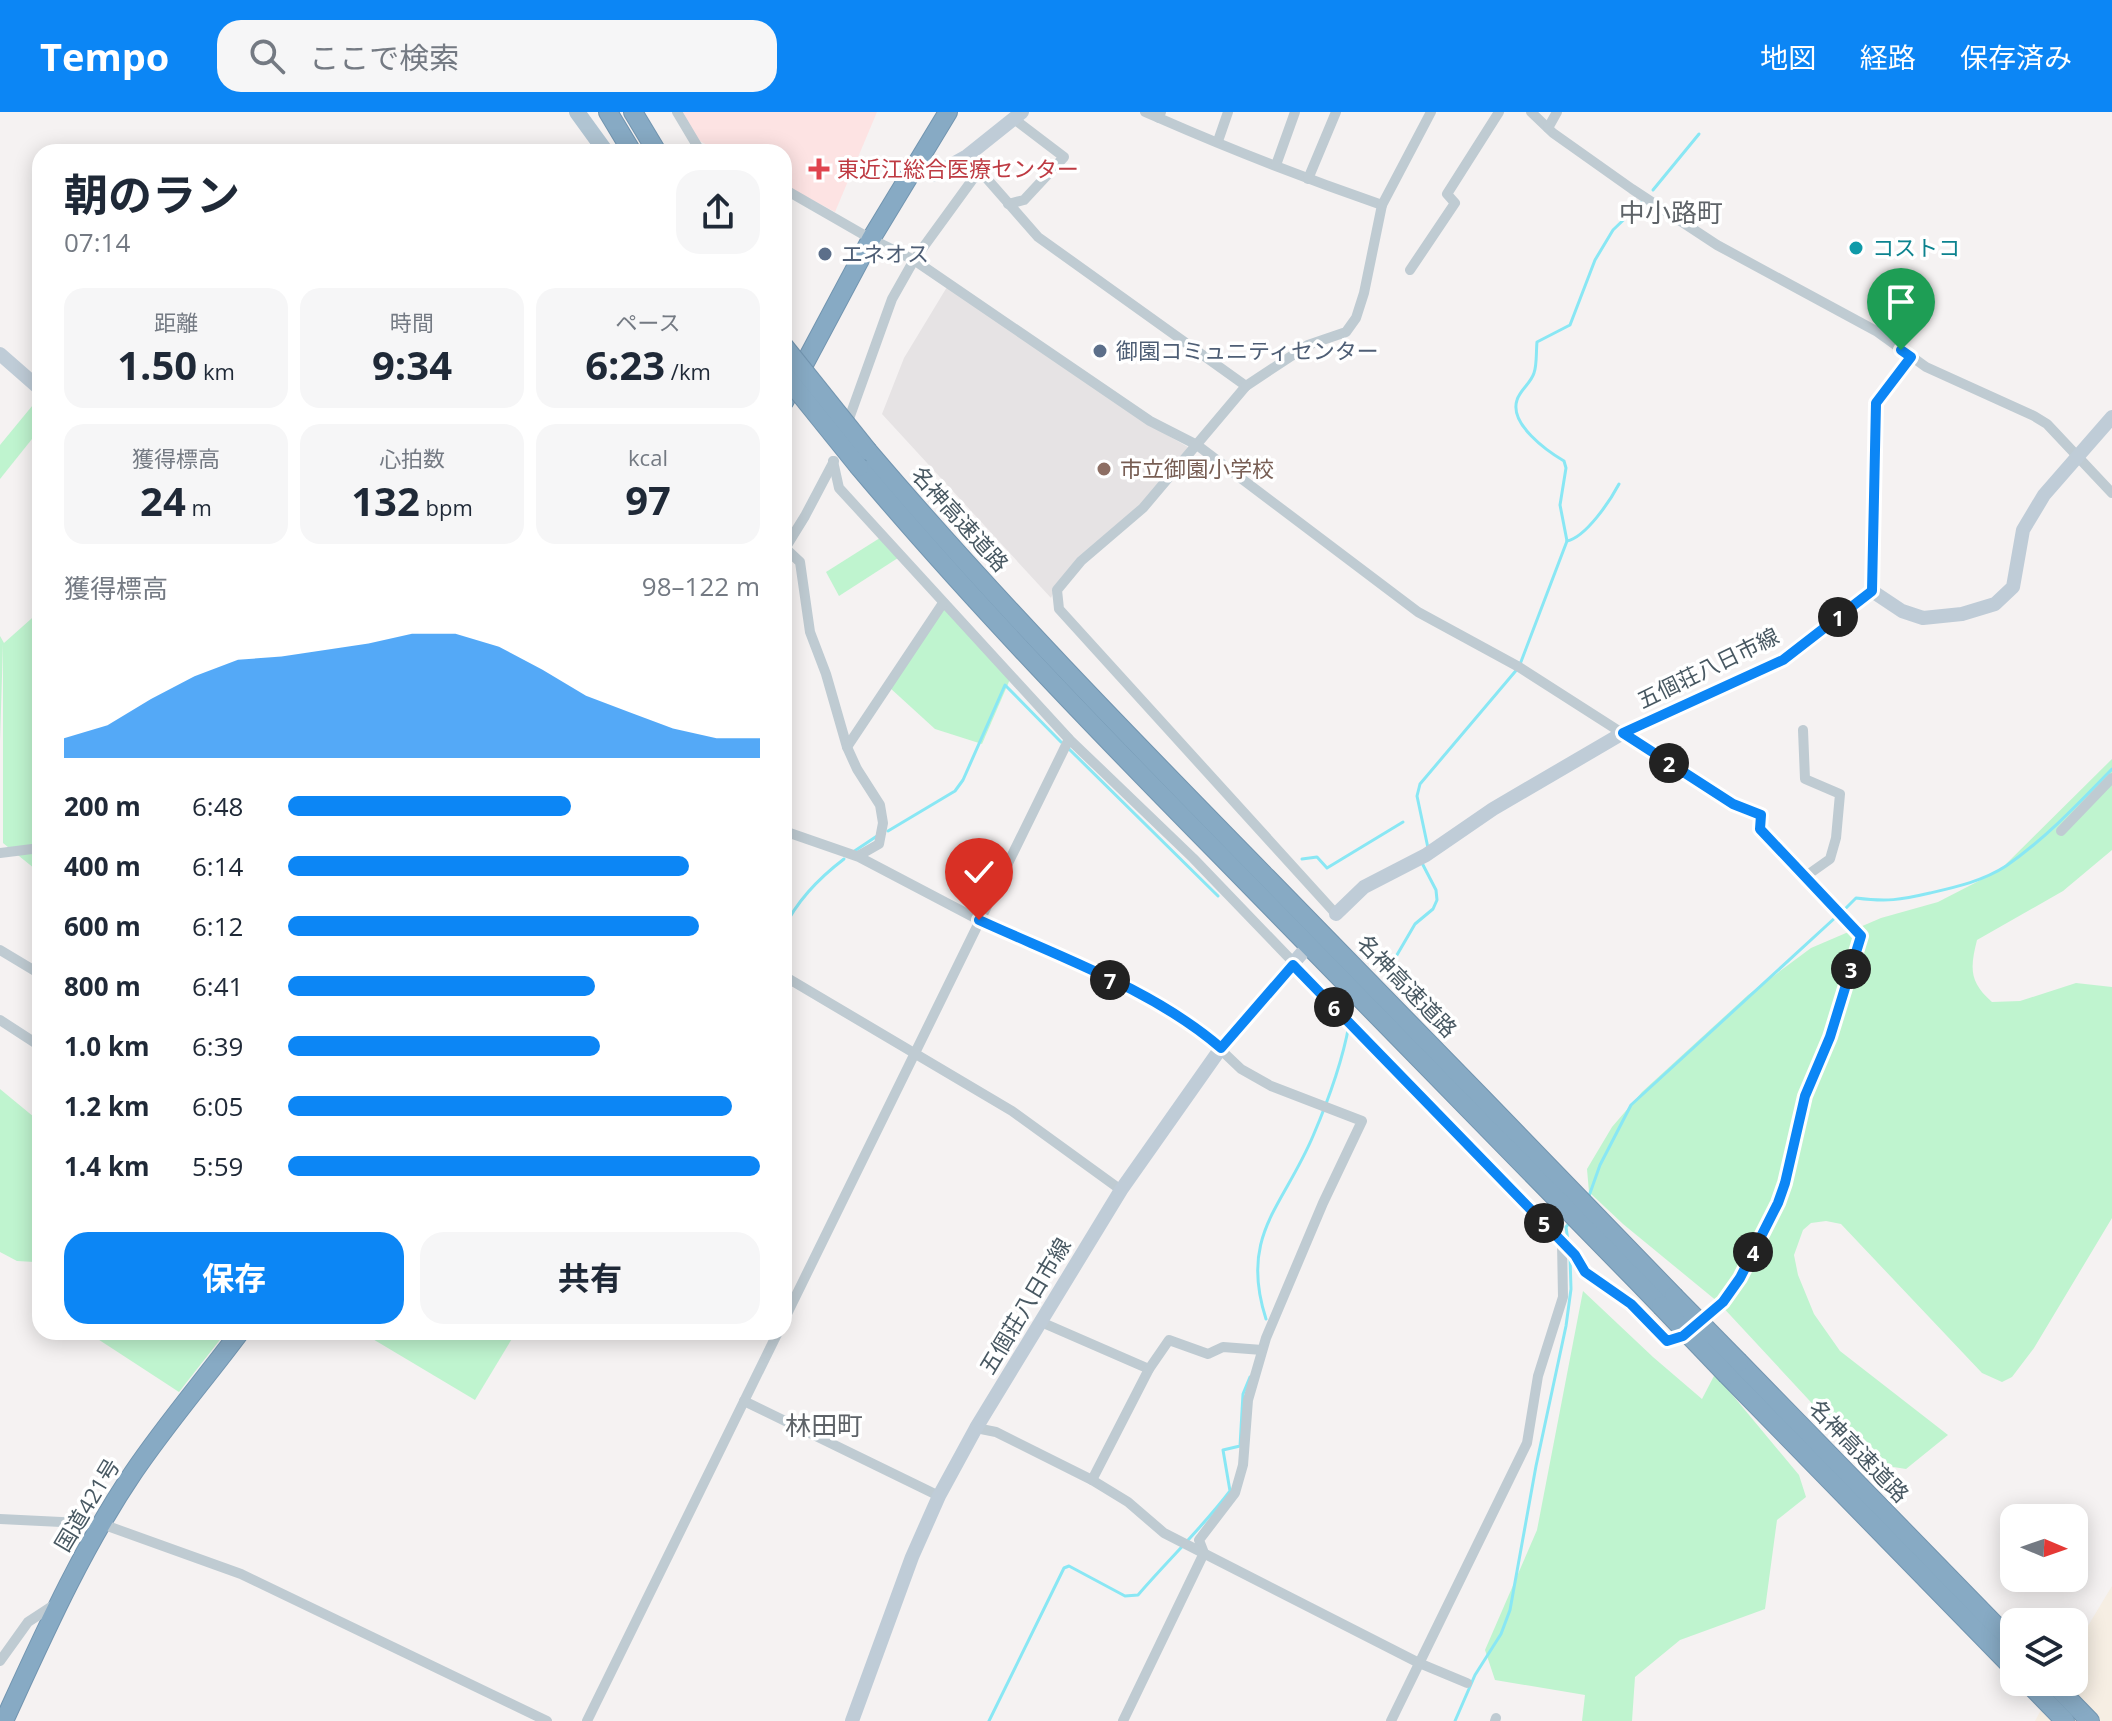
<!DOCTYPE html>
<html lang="ja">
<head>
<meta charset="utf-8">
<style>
  body { margin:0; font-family:"Open Sans","Noto Sans JP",sans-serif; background:#f6f6f7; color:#1f2937; height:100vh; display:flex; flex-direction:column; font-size:30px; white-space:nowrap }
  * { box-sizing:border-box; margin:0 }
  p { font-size:26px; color:#747a83 }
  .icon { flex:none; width:44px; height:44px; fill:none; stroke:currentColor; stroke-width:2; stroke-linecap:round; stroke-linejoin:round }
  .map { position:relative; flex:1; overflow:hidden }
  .drawer { position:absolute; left:32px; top:32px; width:760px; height:1196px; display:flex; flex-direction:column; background:#fff; border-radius:24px; box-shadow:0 4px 20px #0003 }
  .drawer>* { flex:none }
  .needle { width:52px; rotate:92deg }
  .tools { position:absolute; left:2000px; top:1392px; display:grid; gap:16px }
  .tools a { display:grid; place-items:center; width:88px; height:88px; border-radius:16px; background:#fff; box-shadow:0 4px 20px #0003; font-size:40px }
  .pin { position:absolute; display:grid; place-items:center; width:68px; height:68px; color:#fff; margin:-82px -34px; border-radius:50% 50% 50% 0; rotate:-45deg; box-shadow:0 0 8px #0007 }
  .pin .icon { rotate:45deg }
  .km { position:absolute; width:40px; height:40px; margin:-20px; border-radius:50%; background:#222; color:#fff; font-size:22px; line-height:40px; text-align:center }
  .round { display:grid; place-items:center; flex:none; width:84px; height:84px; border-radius:24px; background:#f6f6f7 }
  .summary { display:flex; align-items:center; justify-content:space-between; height:136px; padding:0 32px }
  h1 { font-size:44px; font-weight:700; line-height:60px }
  .metrics { display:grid; grid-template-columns:repeat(3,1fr); gap:12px; height:136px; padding:8px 32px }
  .metrics div { display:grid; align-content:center; border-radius:20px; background:#f6f6f7; text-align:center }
  .metrics b { font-size:40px; font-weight:700 }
  .metrics small { font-size:22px; font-weight:400 }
  .metrics p { font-size:22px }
  .chart { height:224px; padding:16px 32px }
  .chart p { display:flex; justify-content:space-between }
  .chart svg { width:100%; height:144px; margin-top:8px; fill:#0c86f5; opacity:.7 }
  .button { display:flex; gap:16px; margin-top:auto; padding:16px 32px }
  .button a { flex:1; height:92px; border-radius:24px; background:#0c86f5; color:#fff; font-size:32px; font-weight:700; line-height:92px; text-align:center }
  .button a+a { background:#f6f6f7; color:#1f2937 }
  ul { padding:0 32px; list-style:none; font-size:26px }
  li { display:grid; grid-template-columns:128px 96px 1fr; align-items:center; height:60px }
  li i { height:20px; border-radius:10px; background:#0c86f5 }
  header { display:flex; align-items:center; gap:48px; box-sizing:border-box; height:112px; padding:0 40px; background:#0c86f5; color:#fff }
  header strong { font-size:38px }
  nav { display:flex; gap:44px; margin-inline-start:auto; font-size:28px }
  .search { width:560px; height:72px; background:#f6f6f7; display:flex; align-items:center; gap:20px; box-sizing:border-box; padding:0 28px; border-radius:24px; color:#747a83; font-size:30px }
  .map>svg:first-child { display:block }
  .education { fill:#e6e3e4 }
  .medical { fill:#fde3e3 }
  .green { fill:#bff4cf }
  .sand { fill:#f6eee3 }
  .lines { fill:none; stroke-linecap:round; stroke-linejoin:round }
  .stream { stroke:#89e7f4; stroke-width:3 }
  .highway-casing { stroke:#7295b0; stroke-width:20 }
  .street { stroke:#bfcbd2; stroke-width:10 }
  .secondary { stroke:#bfccd7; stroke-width:14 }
  .primary { stroke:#b0c4d2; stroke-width:16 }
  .highway { stroke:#87aac4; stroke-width:18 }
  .highway-bridge-casing { stroke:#7295b0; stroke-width:20; stroke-linecap:butt }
  .highway-bridge { stroke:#87aac4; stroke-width:18 }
  .route-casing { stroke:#fff; stroke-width:16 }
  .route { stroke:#0c86f5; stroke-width:10 }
  .health-dot { fill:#e0444e; stroke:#fff; stroke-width:3 }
  .culture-dot { fill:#0f9aa8; stroke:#fff; stroke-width:3 }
  .service-dot { fill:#5c6f8a; stroke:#fff; stroke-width:3 }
  .education-dot { fill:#8d6e63; stroke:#fff; stroke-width:3 }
  .labels { text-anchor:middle; stroke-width:7; stroke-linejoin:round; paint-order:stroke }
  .health-label { font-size:22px; fill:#be3a42; stroke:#fff; text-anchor:start }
  .culture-label { font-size:22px; fill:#0d838f; stroke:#fff; text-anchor:start }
  .service-label { font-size:22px; fill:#4e5e75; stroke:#fff; text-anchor:start }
  .education-label { font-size:22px; fill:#785e54; stroke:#fff; text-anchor:start }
  .street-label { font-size:22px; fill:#485862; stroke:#fff }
  .quarter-label { font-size:26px; fill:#5e6368; stroke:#fff }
</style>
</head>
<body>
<header>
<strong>Tempo</strong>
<div class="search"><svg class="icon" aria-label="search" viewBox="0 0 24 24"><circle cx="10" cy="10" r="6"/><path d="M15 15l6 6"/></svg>ここで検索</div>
<nav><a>地図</a><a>経路</a><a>保存済み</a></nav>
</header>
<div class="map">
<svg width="2112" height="1609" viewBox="0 0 2112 1609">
  <rect width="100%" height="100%" fill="#f5f2f2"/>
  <polygon class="education" points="947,175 1148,312 1188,335 1143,391 1056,475 1051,486 882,302 904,246"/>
  <polygon class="medical" points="683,0 877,0 835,100 784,73 784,40 720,40 698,28"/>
  <g class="green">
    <polygon points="37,288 40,290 40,317 0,367 0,333"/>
    <polygon points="883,424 901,444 839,484 826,460"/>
    <polygon points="943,491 1011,565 982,632 935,617 889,575"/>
    <polygon points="40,499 40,761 3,731 3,532 0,629 0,524 4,531"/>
    <path d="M2112,647V738L2063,779L1977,828C1970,856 1969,870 1992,890L2020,889L2076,871L2112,875V1106L2034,1236L2012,1265L2002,1270L1982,1261L1841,1112L1826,1109L1811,1111L1803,1118L1794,1143L1798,1163L1814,1202L1840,1239L1948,1323L1906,1357L1881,1353L1863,1342L1834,1315L1718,1190L1623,1112L1589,1080L1587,1057L1612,1015L1642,980L1748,883L1811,836L1881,806L1938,790L2000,758Z"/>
    <polygon points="0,977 40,1010 40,1158 35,1150 17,1149 0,1140"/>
    <polygon points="1583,1179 1653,1245 1702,1287 1715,1262 1799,1363 1806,1385 1777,1408 1765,1497 1680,1528 1635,1565 1632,1609 1582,1609 1585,1583 1495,1568 1485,1538 1537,1418"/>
    <polygon points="87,1220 226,1220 179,1280"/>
    <polygon points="361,1220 516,1220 475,1288"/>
  </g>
  <polygon class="sand" points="2112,1474 2112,1609 2035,1609 2056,1570 2074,1570 2074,1537"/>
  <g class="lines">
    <g class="stream">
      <polyline points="1653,78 1699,22"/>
      <path d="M1567,429C1586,425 1610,389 1619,372"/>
      <polyline points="1069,637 1218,784"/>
      <polyline points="888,719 955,679 963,668 1005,573 1061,630"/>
      <path d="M1428,736L1417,684L1420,672L1519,555L1567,429L1560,393L1566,356L1564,349C1547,339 1509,312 1517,288C1520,278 1531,271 1534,261C1537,253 1536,240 1537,230L1570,213L1595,148L1613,118L1642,90"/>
      <polyline points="853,740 877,724"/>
      <polyline points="1302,747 1317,745 1327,756 1403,710"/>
      <path d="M1843,799L1856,786C1887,790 1900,788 1930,781C1956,775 1983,769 2006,754C2045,727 2079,691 2112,657"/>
      <path d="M784,816C798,787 819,766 844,747"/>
      <polyline points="1394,848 1415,812 1433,797 1437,788 1436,778 1422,751"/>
      <polyline points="1589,1084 1600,1053 1631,993 1837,804"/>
      <polyline points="1568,1129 1566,1115 1570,1110"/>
      <path d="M1266,1207C1239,1123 1283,1095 1313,1024C1328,989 1342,951 1349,913"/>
      <path d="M989,1609L1064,1456L1069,1454L1125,1484L1138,1483C1168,1448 1202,1416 1230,1379L1223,1338L1240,1334L1243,1282L1250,1265"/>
      <polyline points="1455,1609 1475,1563 1501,1522 1510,1498 1536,1354 1566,1214 1571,1177 1570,1144"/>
    </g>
    <defs>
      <g id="highway">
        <polyline points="608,0 632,40"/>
        <polyline points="633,0 657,40"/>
        <polyline points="784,290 871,127 948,0"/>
        <path d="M868,339C1000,494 1143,639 1286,785C1416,917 1545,1051 1674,1184"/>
        <path d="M859,355C972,489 1094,615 1217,740C1365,892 1514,1042 1661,1194"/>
        <polyline points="1739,1250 2014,1532"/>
        <polyline points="1727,1263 2014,1557"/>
        <polyline points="2027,1570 2065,1609"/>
        <polyline points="2052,1570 2090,1609"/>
        <path d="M4,1609C43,1524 81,1438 133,1361C166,1312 205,1267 240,1220"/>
      </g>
    </defs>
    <use href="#highway" class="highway-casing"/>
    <g class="street">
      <polyline points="677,0 699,37 704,40"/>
      <polyline points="1145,0 1159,6"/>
      <path d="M1161,0L1159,6C1232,38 1307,67 1382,93"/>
      <polyline points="1531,0 1553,21 1632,77 1717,133 1876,219 1926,255 2034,304 2047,312 2112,381"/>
      <polyline points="1548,16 1557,0"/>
      <polyline points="1218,29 1228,0"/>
      <polyline points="967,44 1038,125 1246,274 1143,396 1081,449 1057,478 1059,497 1336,802"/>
      <polyline points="1276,53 1295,0"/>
      <polyline points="1308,67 1336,0"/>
      <polyline points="784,77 871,127 914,148 1150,309 1197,333 1418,500 1519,555 1733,692 1761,703 1760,717 1861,824 1830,925 1805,984 1785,1071 1778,1091 1740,1166 1723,1190 1683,1224 1667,1229 1631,1192 1585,1160 1575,1143 1193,746 1069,627 839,376 833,349"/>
      <polyline points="1008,92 1024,88 1064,45 1014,7"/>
      <polyline points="1410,158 1455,91 1447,82 1499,0"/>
      <polyline points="1246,274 1308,233 1346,220 1356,206 1364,181 1382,93 1431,0"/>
      <polyline points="846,315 892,187 914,148 978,60"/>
      <polyline points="785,436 800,450 810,520 826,562 847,635 857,657 880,693 883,711 879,732 858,744"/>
      <polyline points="784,438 805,404 834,349"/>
      <polyline points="1872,479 1876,291 1911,245"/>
      <polyline points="1803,618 1805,667 1840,682 1836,726 1830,747 1806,764"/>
      <polyline points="847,635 943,491"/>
      <polyline points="784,719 859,745 979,808 1157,890 1200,918 1241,957 1271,974 1362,1009 1323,1091 1266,1226 1248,1288 1243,1353 1235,1381 1199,1428 1204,1441 1123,1609"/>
      <polyline points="2061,719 2112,666"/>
      <polyline points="0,741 40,736"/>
      <polyline points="0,838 40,862"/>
      <polyline points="784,864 1012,999 1121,1078"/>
      <polyline points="0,908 40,934"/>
      <polyline points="784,1208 1069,627"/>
      <polyline points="1041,1210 1149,1257"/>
      <polyline points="744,1289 939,1384"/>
      <polyline points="976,1316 996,1320 1092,1368 1128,1390 1164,1421 1419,1551 1467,1571"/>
      <polyline points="1092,1368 1149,1257 1169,1228 1208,1242 1223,1235 1262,1238"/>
      <polyline points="0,1407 102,1412 241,1462 547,1609"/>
      <polyline points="0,1549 28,1510 57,1491"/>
      <polyline points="587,1609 778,1220"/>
      <polyline points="1391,1609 1527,1331 1538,1264 1563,1185 1562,1130"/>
      <polyline points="1495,1609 1496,1606"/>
    </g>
    <g class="secondary">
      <polyline points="916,53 933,63 967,44 1022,0"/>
      <polyline points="0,242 40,277"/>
      <polyline points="1336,802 1364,775 1426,743 1493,697 1623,621 1783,548 1872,479 1902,499 1923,506 1962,502 1995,492 2013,475 2023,418 2044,383 2112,305"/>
      <polyline points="852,1609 912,1445 939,1384 976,1316 1121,1078 1221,936 1302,841"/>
    </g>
    <polyline class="primary" points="577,0 606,40"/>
    <use href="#highway" class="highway"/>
    <defs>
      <g id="highway-bridge">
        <polyline points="784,234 868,339"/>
        <polyline points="784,262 859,355"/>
        <polyline points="1674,1184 1739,1250"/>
        <polyline points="1661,1194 1727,1263"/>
      </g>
    </defs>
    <use href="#highway-bridge" class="highway-bridge-casing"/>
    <use href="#highway-bridge" class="highway-bridge"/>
  </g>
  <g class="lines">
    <defs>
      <path id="route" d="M979,808C1060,845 1154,878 1221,936L1293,853L1575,1143L1585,1160L1631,1192L1667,1229L1683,1224L1723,1190L1740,1166L1778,1091L1785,1071L1805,984L1830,925L1861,824L1760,717L1761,703L1733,692L1623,621L1783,548L1872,479L1876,291L1911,245L1901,238"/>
    </defs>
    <use href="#route" class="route-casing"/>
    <use href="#route" class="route"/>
  </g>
  <path class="health-dot" d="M815 45h8v8h8v8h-8v8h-8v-8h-8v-8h8z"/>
  <circle class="culture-dot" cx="1856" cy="136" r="8"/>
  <g class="service-dot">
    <circle cx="825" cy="142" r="8"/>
    <circle cx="1100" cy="239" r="8"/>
  </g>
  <circle class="education-dot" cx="1104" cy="357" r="8"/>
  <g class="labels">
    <g class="health-label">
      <text x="837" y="65">東近江総合医療センター</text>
    </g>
    <g class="culture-label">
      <text x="1872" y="144">コストコ</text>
    </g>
    <g class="service-label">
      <text x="841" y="150">エネオス</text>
      <text x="1116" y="247">御園コミュニティセンター</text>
    </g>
    <g class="education-label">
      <text x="1120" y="365">市立御園小学校</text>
    </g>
    <g class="street-label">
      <text transform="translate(960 407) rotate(48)" y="8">名神高速道路</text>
      <text transform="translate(1708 556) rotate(-26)" y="8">五個荘八日市線</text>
      <text transform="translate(1407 874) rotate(46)" y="8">名神高速道路</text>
      <text transform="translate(1025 1194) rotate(-59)" y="8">五個荘八日市線</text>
      <text transform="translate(1859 1339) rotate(46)" y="8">名神高速道路</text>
      <text transform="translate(87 1393) rotate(-59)" y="8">国道421号</text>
    </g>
    <g class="quarter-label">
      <text x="1671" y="110">中小路町</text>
      <text x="824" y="1323">林田町</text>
    </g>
  </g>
</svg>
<div class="tools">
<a><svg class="needle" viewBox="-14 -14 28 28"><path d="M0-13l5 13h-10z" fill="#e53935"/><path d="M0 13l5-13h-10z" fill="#747a83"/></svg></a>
<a><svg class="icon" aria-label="layers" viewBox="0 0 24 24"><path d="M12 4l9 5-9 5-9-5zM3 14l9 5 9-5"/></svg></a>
</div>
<div class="pin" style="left:1901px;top:238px;background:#1e9e55"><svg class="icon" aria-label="arrive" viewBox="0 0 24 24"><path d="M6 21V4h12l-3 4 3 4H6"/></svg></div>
<div class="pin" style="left:979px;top:808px;background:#d93025"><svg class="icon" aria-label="check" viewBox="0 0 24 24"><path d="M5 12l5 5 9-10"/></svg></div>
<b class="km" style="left:1838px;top:505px">1</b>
<b class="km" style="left:1669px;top:651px">2</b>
<b class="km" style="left:1851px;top:857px">3</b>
<b class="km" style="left:1753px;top:1140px">4</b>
<b class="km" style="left:1544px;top:1111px">5</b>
<b class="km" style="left:1334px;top:895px">6</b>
<b class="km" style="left:1110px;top:868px">7</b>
<section class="drawer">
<div class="summary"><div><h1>朝のラン</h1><p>07:14</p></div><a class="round"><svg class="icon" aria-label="share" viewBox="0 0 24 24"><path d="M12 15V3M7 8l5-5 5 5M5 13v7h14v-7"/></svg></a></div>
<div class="metrics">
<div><p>距離</p><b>1.50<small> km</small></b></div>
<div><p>時間</p><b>9:34</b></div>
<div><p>ペース</p><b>6:23<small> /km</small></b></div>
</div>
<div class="metrics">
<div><p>獲得標高</p><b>24<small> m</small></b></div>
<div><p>心拍数</p><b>132<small> bpm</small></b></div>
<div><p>kcal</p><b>97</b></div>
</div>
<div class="chart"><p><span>獲得標高</span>98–122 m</p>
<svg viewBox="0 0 160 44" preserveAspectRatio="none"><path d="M0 44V38L10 34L20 26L30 19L40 14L50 13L60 11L70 9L80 6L90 6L100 10L110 17L120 25L130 30L140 35L150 38L160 38V44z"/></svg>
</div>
<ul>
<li><b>200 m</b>6:48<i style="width:60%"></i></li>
<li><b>400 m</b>6:14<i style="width:85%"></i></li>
<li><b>600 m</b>6:12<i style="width:87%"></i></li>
<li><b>800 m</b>6:41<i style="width:65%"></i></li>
<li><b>1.0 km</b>6:39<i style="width:66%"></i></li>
<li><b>1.2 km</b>6:05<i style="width:94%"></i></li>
<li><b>1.4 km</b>5:59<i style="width:100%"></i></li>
</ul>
<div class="button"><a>保存</a><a>共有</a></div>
</section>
</div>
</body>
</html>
